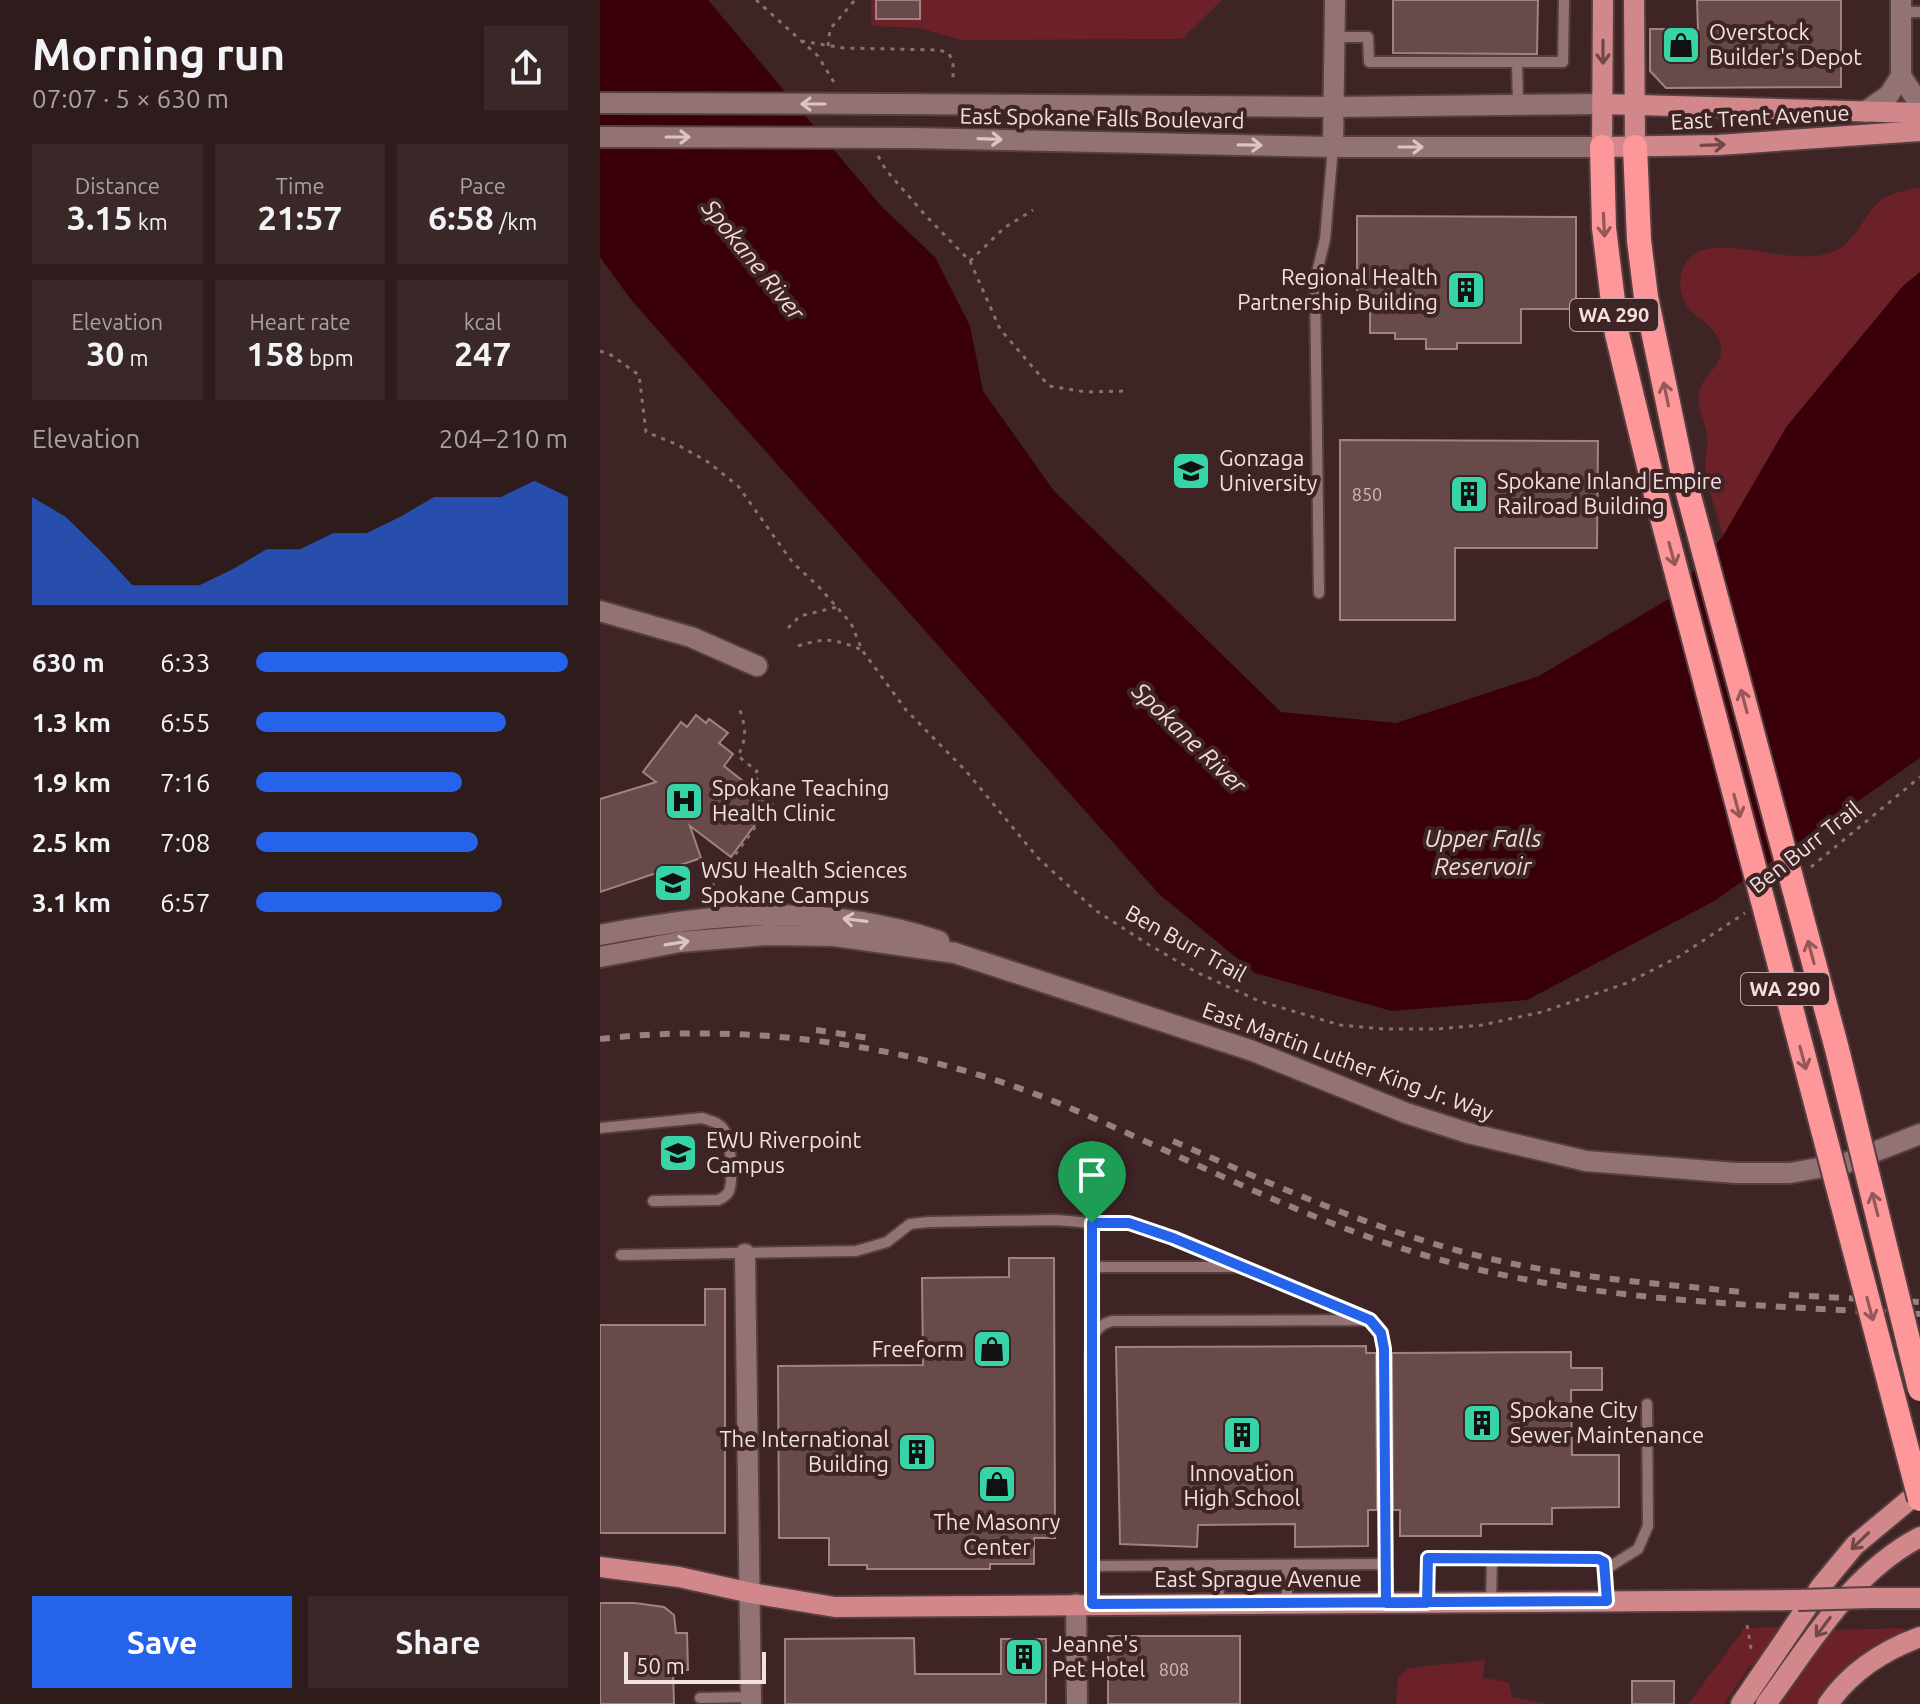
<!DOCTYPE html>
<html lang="en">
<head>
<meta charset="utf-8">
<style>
  body { margin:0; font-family:Ubuntu,sans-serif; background:#3a2828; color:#f1f3f6; height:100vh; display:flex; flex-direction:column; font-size:30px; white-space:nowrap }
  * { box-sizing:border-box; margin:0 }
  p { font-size:26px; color:#a7a1a3 }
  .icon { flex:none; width:44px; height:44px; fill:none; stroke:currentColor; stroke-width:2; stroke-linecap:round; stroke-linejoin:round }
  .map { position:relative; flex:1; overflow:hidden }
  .panel { display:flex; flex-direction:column; background:#2e1b1b; width:600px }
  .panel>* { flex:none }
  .scale { position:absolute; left:24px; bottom:20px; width:142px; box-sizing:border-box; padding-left:8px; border:4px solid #f3e0e0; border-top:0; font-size:22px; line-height:28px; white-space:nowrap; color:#f3e0e0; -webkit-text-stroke:6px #3e2424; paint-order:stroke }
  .pin { position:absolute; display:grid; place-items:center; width:68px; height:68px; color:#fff; margin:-82px -34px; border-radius:50% 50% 50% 0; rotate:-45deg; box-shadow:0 0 8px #0007 }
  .pin .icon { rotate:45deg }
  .round { display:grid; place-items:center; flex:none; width:84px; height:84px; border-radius:0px; background:#3a2828 }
  .overview { display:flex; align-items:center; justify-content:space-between; height:136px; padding:0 32px }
  h1 { font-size:44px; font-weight:700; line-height:60px }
  .stats { display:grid; grid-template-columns:repeat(3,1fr); gap:12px; height:136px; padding:8px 32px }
  .stats div { display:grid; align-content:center; border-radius:0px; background:#3a2828; text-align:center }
  .stats b { font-size:34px; font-weight:700 }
  .stats small { font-size:22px; font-weight:400 }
  .stats p { font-size:22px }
  .chart { height:224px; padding:16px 32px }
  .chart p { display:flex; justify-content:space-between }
  .chart svg { width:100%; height:144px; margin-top:8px; fill:#2563eb; opacity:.7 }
  .cta { display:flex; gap:16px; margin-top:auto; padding:16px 32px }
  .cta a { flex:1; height:92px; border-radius:0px; background:#2563eb; color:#fff; font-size:32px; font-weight:700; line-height:92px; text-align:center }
  .cta a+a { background:#3a2828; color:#f1f3f6 }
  ul { padding:0 32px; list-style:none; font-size:26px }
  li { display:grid; grid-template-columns:128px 96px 1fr; align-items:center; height:60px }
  li i { height:20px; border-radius:10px; background:#2563eb }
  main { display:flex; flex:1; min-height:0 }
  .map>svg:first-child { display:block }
  .green { fill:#6c2128 }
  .water { fill:#3a0009 }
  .building { fill:#684a4a; stroke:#a28181; stroke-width:2 }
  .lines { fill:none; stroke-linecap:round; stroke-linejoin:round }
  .service-casing { stroke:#563f40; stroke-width:14 }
  .minor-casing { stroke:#563f40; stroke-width:24 }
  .tertiary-casing { stroke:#563f40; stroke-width:24 }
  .secondary-casing { stroke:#563f40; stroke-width:24 }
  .primary-casing { stroke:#563f40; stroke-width:24 }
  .motorway-casing { stroke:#563f40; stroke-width:28 }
  .path { stroke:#877070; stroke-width:3; stroke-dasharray:4 6; stroke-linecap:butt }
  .service { stroke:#927272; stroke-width:10 }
  .minor { stroke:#927272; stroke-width:20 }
  .tertiary { stroke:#927272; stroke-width:20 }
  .secondary { stroke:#927272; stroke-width:20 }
  .primary { stroke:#d2888a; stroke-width:20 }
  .motorway { stroke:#fd979a; stroke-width:24 }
  .rail { stroke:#978080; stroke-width:6; stroke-dasharray:10 10; stroke-linecap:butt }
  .secondary-bridge-casing { stroke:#563f40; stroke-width:24; stroke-linecap:butt }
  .primary-bridge-casing { stroke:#563f40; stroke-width:24; stroke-linecap:butt }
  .motorway-bridge-casing { stroke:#563f40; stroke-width:28; stroke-linecap:butt }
  .secondary-bridge { stroke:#927272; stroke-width:20 }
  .primary-bridge { stroke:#d2888a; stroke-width:20 }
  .motorway-bridge { stroke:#fd979a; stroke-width:24 }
  .oneway { stroke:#724748 }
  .oneway2 { stroke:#dbc4c4 }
  .oneway3 { stroke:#945859 }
  .route-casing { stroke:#fff; stroke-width:16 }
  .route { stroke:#2563eb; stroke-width:10 }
  .labels { text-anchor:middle; stroke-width:8; stroke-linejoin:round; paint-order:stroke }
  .number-label { font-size:18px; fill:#d0baba }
  .shield { fill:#3e2424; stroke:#bda8a8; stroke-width:2 }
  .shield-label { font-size:20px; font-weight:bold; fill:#f3e0e0 }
  .poi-label { font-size:22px; fill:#f3e0e0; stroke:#3e2424; text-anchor:start }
  .street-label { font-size:22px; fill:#f3e0e0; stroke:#3e2424 }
  .water-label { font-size:24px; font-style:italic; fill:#f3d9d9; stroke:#3e2424 }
</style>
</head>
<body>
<main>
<section class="panel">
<div class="overview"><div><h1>Morning run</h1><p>07:07 · 5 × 630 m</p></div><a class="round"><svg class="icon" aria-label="share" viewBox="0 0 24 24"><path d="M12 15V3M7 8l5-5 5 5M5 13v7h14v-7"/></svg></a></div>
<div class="stats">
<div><p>Distance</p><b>3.15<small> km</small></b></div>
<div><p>Time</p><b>21:57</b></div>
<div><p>Pace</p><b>6:58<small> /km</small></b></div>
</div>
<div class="stats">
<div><p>Elevation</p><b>30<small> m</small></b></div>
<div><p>Heart rate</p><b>158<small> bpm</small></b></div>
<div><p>kcal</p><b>247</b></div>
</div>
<div class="chart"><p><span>Elevation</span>204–210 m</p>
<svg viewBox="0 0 160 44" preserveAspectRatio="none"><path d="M0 44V11L10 17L20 27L30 38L40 38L50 38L60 33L70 27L80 27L90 22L100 22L110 17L120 11L130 11L140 11L150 6L160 11V44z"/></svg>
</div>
<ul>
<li><b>630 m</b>6:33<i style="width:100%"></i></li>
<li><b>1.3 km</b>6:55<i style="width:80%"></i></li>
<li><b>1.9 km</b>7:16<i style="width:66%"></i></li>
<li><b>2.5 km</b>7:08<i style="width:71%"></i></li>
<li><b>3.1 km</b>6:57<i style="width:79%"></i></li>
</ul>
<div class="cta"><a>Save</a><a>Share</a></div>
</section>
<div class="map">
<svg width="1320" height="1704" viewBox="0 0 1320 1704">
  <rect width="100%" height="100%" fill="#3e2424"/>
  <g class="green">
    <polygon points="271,0 622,0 582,39 361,40 319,28 271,26"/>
    <path d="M1320,188V272L1303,286L1187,426L1123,536C1117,514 1109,493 1106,471C1104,459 1109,447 1107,435C1105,421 1097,408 1099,393C1103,372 1128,366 1119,340C1114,326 1099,320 1090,310C1075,294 1077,262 1098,252C1131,237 1190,266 1230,253C1255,245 1262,217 1280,201C1290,193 1308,189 1320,188Z"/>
    <polygon points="1179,1627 1156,1663 1150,1666 1124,1704 1088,1704 1142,1632 1143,1628"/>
    <path d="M1304,1628L1303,1634C1267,1649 1236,1670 1216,1704H1178L1233,1630Z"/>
    <polygon points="885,1660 883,1678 909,1682 912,1697 949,1704 796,1704 798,1678 808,1668"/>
  </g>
  <polygon class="water" points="0,0 108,0 282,207 335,257 370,326 383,391 454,491 681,712 796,723 939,676 1072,597 1123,536 1187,426 1303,286 1320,272 1320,758 1114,901 927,1000 792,1011 655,973 559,894 32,301 0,257"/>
  <g class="building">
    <rect x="276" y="0" width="44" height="19"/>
    <polygon points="793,0 938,0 937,54 793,53"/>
    <polygon points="1097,0 1241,0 1241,87 1066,88 1050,71 1050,29 1098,29"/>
    <polygon points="757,216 976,217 976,309 921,309 921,343 857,343 857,349 826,349 826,339 795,339 795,333 770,333 770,310 757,310"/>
    <polygon points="740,440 998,441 997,548 855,548 855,620 740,620"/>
    <polygon points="96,715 106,723 109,719 128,733 119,743 133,754 124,766 171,803 131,857 90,826 101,858 0,892 0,799 56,782 43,772 81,722 87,727"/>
    <polygon points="409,1258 454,1258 455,1538 434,1538 434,1564 390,1564 390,1569 267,1569 267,1565 229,1565 229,1538 179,1538 178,1366 323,1365 322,1278 409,1277"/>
    <polygon points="105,1289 125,1289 125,1533 0,1533 0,1325 105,1325"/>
    <polygon points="766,1346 766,1353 776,1353 777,1510 768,1510 768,1546 695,1547 695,1524 598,1525 597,1547 520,1544 516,1347"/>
    <polygon points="971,1352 971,1368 1002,1368 1002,1390 971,1390 972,1455 1019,1455 1019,1507 952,1508 952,1524 881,1524 881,1536 800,1536 800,1510 793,1510 792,1353"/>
    <polygon points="0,1603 35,1603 64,1607 74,1615 76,1633 87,1633 88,1670 73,1670 74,1704 0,1704"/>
    <rect x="508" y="1636" width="132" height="68"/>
    <polygon points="314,1638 315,1674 401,1674 401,1639 446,1639 446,1704 185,1704 185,1639"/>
    <rect x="1032" y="1681" width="42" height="23"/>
  </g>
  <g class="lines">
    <defs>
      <g id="service">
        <polyline points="1301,12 1320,12"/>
        <polyline points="735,37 768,37 769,62 963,62 964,0"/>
        <polyline points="917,62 918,105"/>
        <polyline points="719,593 715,281 725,239 733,147"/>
        <path d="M0,1128L102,1118C111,1121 119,1122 124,1130C131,1139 134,1184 128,1193C125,1197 122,1198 118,1200L53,1201"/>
        <polyline points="492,1223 529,1223 573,1238 767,1319"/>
        <polyline points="21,1255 256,1251 287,1242 310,1224 329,1222 456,1220 492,1223 494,1332"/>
        <polyline points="492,1267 638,1267"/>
        <polyline points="618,1565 619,1604"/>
        <polyline points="491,1566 786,1564"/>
        <polyline points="1006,1569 1038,1549 1048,1526 1047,1404"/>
        <polyline points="891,1602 892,1557"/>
        <path d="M827,1603L828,1558L998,1559C1010,1567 1007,1587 1007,1601"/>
        <path d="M492,1604L490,1362C490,1342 491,1327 512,1321L770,1320L781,1333L784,1349L786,1603"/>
        <polyline points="687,1604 687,1565"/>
        <polyline points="100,1698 151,1697"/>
      </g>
      <g id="minor">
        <polyline points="1301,0 1301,76 1320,105"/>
        <polyline points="1265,112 1289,95 1301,76"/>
        <polyline points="733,147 735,0"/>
        <polyline points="0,611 91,637 157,666"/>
        <polyline points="145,1254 151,1704"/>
        <polyline points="476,1604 477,1704"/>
      </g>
      <g id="tertiary">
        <path d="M0,935C117,912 223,903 339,941"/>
        <polyline points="0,957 80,942 166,935 234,936 355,953 653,1051 806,1113 868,1133 986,1161 1136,1173 1190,1173 1246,1163 1320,1134"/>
      </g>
      <g id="secondary">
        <polyline points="291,104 734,107 1002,104"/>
        <polyline points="312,138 733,147 1002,147"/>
      </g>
      <g id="primary">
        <polyline points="1003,0 1002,147 1118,145 1320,131"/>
        <polyline points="1034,0 1035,147"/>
        <polyline points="1002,104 1320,113"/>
        <polyline points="0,1567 79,1577 151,1593 235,1607 1198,1600"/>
        <polyline points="1270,1598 1320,1598"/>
        <polyline points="1141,1704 1222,1585 1255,1545 1320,1491"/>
        <path d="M1166,1704C1211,1643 1251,1573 1320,1537"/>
        <path d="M1228,1704C1251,1671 1282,1651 1320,1637"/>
      </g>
      <g id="motorway">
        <polyline points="1002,147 1004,228 1017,334 1052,479"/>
        <polyline points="1035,147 1039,240 1046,297 1082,470"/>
      </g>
    </defs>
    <use href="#service" class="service-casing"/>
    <use href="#minor" class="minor-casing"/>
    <use href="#tertiary" class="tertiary-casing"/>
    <use href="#secondary" class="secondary-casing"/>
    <use href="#primary" class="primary-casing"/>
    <use href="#motorway" class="motorway-casing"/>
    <g class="path">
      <polyline points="156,0 218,56 235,84"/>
      <polyline points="201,41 244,48 339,50 349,53 353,64 353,83"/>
      <polyline points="228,46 230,29 255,0"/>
      <polyline points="278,156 286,170 326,216 370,261 400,329 449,386 486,392 526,391"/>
      <polyline points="370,261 404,228 433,210"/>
      <polyline points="0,351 11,355 39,375 46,432 76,444 108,462 138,486 193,563 218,586 251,623 262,650 306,710 366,771 438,858 495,910 546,943 596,972 659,1001 740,1025 784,1029 837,1029 882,1025 942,1012 1027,983 1078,957 1145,913"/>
      <polyline points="188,628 200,616 237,607"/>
      <path d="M198,646C226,637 236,639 262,650"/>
      <polyline points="1211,867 1320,777"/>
      <path d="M106,895L174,801L162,792L167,786L153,776L157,771L138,756C147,738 146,729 140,710"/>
      <polyline points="1147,1625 1152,1654"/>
    </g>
    <use href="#service" class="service"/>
    <use href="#minor" class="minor"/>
    <use href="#tertiary" class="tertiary"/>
    <use href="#secondary" class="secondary"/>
    <use href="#primary" class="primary"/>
    <use href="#motorway" class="motorway"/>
    <g class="rail">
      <polyline points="216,1030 275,1039"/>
      <path d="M0,1039C154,1021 328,1047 470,1108C588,1158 701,1219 824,1255C980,1302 1158,1305 1320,1314"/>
      <path d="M573,1141C676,1186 777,1232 887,1258C970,1278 1056,1283 1141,1292"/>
      <polyline points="1189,1295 1320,1302"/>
    </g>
    <defs>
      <g id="secondary-bridge">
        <polyline points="0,103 291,104"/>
        <polyline points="0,137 312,138"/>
      </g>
      <polyline id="primary-bridge" points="1198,1600 1270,1598"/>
      <g id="motorway-bridge">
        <polyline points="1082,470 1237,1049 1320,1389"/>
        <polyline points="1052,479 1320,1499"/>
      </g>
    </defs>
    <use href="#secondary-bridge" class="secondary-bridge-casing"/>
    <use href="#primary-bridge" class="primary-bridge-casing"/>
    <use href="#motorway-bridge" class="motorway-bridge-casing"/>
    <use href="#secondary-bridge" class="secondary-bridge"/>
    <use href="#primary-bridge" class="primary-bridge"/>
    <use href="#motorway-bridge" class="motorway-bridge"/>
  </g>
  <defs><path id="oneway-shaft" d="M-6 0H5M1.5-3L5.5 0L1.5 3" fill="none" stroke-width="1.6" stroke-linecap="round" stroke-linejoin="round" transform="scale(2)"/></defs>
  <g class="oneway">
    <use href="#oneway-shaft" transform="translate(1003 52) rotate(90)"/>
    <use href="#oneway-shaft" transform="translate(1113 145) rotate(-2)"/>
    <use href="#oneway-shaft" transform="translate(1260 1541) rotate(136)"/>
    <use href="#oneway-shaft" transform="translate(1223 1627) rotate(127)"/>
  </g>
  <g class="oneway2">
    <use href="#oneway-shaft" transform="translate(213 104) rotate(-180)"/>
    <use href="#oneway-shaft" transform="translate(78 137)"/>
    <use href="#oneway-shaft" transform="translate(390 139) rotate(2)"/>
    <use href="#oneway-shaft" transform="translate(650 145) rotate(1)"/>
    <use href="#oneway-shaft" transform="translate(811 147)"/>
    <use href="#oneway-shaft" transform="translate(255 920) rotate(-173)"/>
    <use href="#oneway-shaft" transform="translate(77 943) rotate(-9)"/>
  </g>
  <g class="oneway3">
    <use href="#oneway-shaft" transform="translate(1004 225) rotate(87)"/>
    <use href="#oneway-shaft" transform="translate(1066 394) rotate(-102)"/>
    <use href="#oneway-shaft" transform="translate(1072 554) rotate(75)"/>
    <use href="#oneway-shaft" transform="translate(1144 701) rotate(-105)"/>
    <use href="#oneway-shaft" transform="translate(1137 806) rotate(75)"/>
    <use href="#oneway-shaft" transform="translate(1211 952) rotate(-105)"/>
    <use href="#oneway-shaft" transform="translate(1203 1058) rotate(75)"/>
    <use href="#oneway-shaft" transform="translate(1275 1204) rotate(-104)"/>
    <use href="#oneway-shaft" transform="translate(1270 1309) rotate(75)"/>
  </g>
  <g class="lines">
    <defs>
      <polyline id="route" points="492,1223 492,1604 1007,1601 1004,1562 998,1559 828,1558 827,1603 786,1603 784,1349 781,1333 770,1320 573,1238 529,1223 492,1223"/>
    </defs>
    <use href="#route" class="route-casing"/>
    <use href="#route" class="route"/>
  </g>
  <defs>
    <symbol id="shop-square" viewBox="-11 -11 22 22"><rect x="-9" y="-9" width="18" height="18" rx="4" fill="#36d4a7" stroke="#3e2424"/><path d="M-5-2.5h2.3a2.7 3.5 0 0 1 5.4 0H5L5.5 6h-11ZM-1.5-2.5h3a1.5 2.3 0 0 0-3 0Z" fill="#111"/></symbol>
    <symbol id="building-square" viewBox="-11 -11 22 22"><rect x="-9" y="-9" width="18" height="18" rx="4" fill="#36d4a7" stroke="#3e2424"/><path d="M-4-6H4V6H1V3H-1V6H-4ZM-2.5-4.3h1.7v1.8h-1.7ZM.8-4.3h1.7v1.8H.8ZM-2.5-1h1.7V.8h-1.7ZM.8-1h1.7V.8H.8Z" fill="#111"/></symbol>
    <symbol id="university-square" viewBox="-11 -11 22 22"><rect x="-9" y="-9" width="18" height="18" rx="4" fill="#36d4a7" stroke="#3e2424"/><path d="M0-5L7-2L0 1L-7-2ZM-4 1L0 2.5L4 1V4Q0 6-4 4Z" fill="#111"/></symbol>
    <symbol id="hospital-square" viewBox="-11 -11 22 22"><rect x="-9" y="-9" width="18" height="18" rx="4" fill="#36d4a7" stroke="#3e2424"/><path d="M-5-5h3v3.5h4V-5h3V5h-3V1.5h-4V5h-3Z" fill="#111"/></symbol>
  </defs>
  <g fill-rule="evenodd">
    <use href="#shop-square" x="1059" y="23" width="44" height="44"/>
    <use href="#building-square" x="844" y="268" width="44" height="44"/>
    <use href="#university-square" x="569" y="449" width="44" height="44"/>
    <use href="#building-square" x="847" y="472" width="44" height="44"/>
    <use href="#hospital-square" x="62" y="779" width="44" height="44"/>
    <use href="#university-square" x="51" y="861" width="44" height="44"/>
    <use href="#university-square" x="56" y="1131" width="44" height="44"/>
    <use href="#shop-square" x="370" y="1327" width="44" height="44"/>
    <use href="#building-square" x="860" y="1401" width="44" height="44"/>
    <use href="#building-square" x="620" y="1413" width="44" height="44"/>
    <use href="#building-square" x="295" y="1430" width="44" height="44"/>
    <use href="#shop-square" x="375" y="1462" width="44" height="44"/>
    <use href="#building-square" x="402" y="1635" width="44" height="44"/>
  </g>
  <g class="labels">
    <g class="number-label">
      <text x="767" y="501">850</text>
      <text x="574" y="1676">808</text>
    </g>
    <g class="shield">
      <rect x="970" y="299" width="88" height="32" rx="6"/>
      <rect x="1141" y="973" width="88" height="32" rx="6"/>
    </g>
    <g class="shield-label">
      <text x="1014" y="322">WA 290</text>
      <text x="1185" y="996">WA 290</text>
    </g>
    <g class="poi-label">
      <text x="1109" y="40">Overstock<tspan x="1109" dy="25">Builder's Depot</tspan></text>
      <text x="838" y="285" text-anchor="end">Regional Health<tspan x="838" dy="25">Partnership Building</tspan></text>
      <text x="619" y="466">Gonzaga<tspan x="619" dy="25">University</tspan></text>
      <text x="897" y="489">Spokane Inland Empire<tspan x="897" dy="25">Railroad Building</tspan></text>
      <text x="112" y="796">Spokane Teaching<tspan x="112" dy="25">Health Clinic</tspan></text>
      <text x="101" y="878">WSU Health Sciences<tspan x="101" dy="25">Spokane Campus</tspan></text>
      <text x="106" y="1148">EWU Riverpoint<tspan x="106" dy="25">Campus</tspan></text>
      <text x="364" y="1357" text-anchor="end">Freeform</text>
      <text x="910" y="1418">Spokane City<tspan x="910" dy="25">Sewer Maintenance</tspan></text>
      <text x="289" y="1447" text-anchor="end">The International<tspan x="289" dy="25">Building</tspan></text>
      <text x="642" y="1481" text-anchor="middle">Innovation<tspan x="642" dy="25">High School</tspan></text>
      <text x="397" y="1530" text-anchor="middle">The Masonry<tspan x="397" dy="25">Center</tspan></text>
      <text x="452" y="1652">Jeanne's<tspan x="452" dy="25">Pet Hotel</tspan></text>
    </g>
    <g class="street-label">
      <text transform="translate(1160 117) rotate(-3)" y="8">East Trent Avenue</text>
      <text transform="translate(502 118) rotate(1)" y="8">East Spokane Falls Boulevard</text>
      <text transform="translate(1205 847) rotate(-38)" y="8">Ben Burr Trail</text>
      <text transform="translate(586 943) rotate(29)" y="8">Ben Burr Trail</text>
      <text transform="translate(748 1061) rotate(20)" y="8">East Martin Luther King Jr. Way</text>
      <text x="658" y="1587">East Sprague Avenue</text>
    </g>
    <g class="water-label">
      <text transform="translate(153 260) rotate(51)" y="8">Spokane River</text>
      <text transform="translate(589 738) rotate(44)" y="8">Spokane River</text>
      <text x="883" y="847">Upper Falls<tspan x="883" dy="28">Reservoir</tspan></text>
    </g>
  </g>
</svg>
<div class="scale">50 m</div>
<div class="pin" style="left:492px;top:1223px;background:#1e9e55"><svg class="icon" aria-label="arrive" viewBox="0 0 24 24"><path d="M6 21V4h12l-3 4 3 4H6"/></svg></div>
</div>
</main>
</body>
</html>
